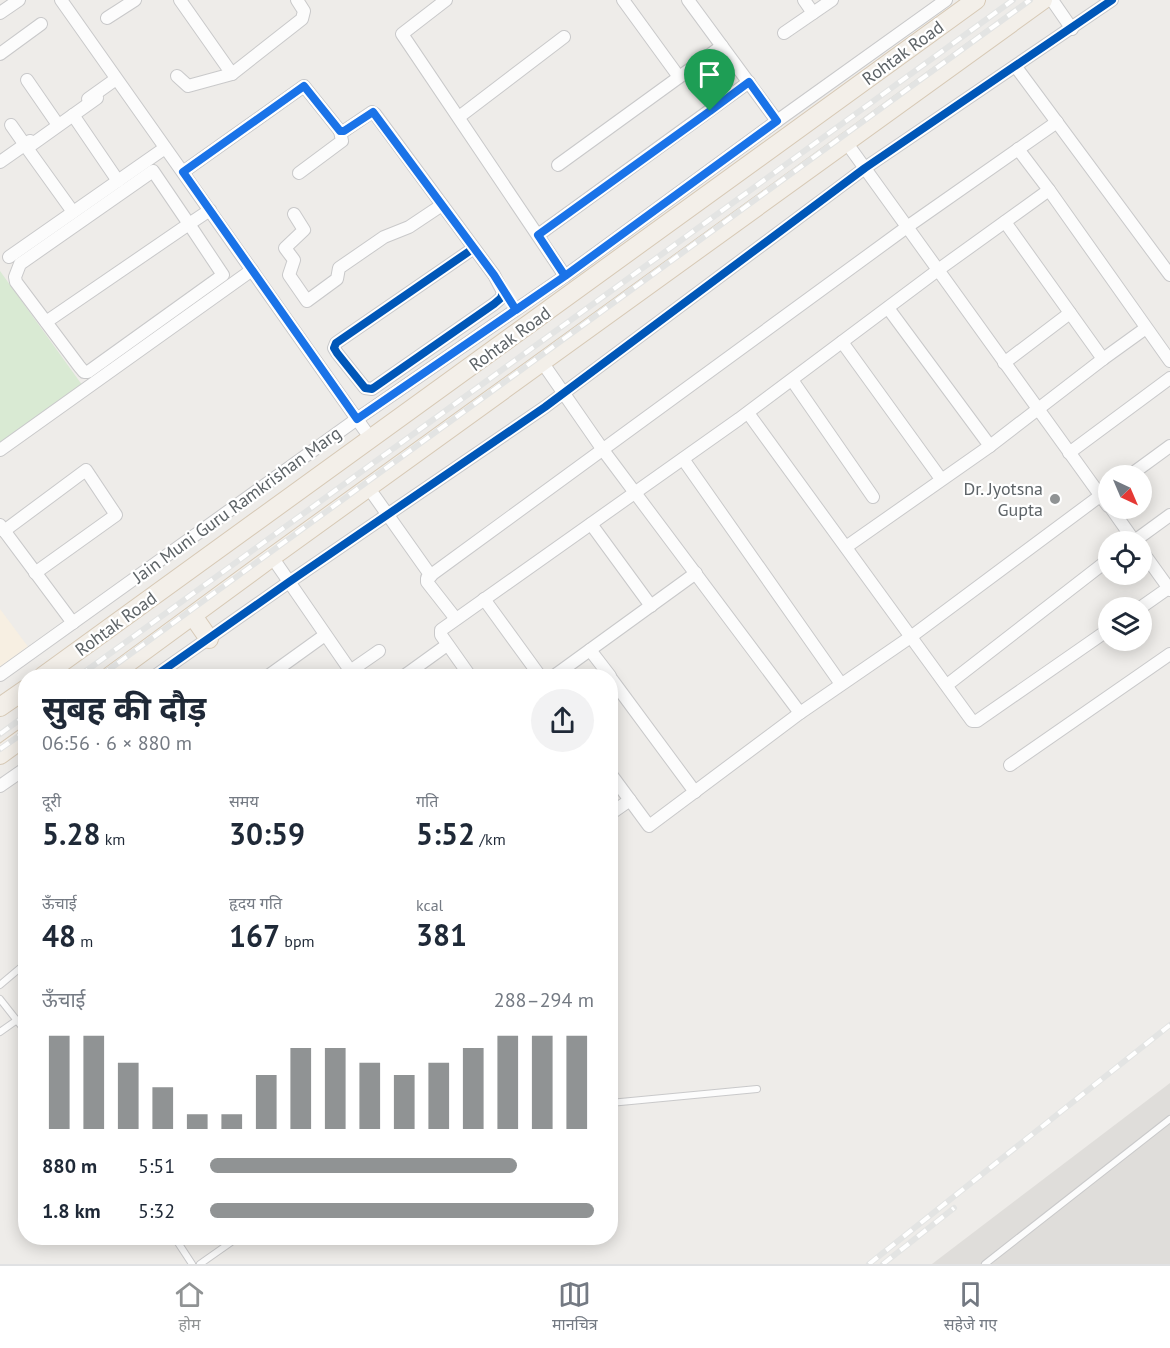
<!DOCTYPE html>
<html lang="hi">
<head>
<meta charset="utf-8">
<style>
  body { margin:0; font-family:"PT Sans","Noto Sans Devanagari",sans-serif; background:#f2f2f3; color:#1f2937; height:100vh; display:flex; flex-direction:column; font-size:22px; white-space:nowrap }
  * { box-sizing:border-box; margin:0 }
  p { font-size:20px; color:#747a83 }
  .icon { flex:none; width:33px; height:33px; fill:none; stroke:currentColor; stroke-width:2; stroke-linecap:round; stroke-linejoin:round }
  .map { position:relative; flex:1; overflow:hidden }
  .details { position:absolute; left:18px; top:669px; width:600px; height:576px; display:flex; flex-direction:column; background:#fff; border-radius:24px; box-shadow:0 3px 15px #0003 }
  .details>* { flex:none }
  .needle { width:39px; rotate:136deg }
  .fabs { position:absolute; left:1098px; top:465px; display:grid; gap:12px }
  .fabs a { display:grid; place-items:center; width:54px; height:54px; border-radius:50%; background:#fff; box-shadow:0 3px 15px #0003; font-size:30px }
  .pin { position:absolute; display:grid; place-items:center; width:51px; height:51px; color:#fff; margin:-62px -26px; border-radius:50% 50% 50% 0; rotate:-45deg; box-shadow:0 0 6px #0007 }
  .pin .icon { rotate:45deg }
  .round { display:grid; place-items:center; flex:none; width:63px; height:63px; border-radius:32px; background:#f2f2f3 }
  .summary { display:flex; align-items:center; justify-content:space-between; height:102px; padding:0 24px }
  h1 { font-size:33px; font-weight:700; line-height:45px }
  .figures { display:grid; grid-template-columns:repeat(3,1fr); gap:9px; height:102px; padding:6px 24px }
  .figures div { display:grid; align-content:center }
  .figures b { font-size:30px; font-weight:700 }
  .figures small { font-size:16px; font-weight:400 }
  .figures p { font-size:16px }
  .chart { height:168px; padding:12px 24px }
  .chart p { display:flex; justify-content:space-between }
  .chart svg { width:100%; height:108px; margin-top:6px; stroke:#909394; stroke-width:6 }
  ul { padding:0 24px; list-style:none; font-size:20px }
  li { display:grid; grid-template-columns:96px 72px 1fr; align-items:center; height:45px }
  li i { height:15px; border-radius:8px; background:#909394 }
  .tab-bar { display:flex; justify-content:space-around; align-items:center; height:84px; border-top:2px solid #e0e1e3; background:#fff; font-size:16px; color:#747a83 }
  .tab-bar a { display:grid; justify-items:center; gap:3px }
  .tab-bar .active { color:#909394 }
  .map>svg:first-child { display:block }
  .commercial { fill:#f7efe2 }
  .industrial { fill:#dfddda }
  .green { fill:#d9ead3 }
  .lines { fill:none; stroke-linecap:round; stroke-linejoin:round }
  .service-casing { stroke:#c9c9ca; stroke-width:8 }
  .minor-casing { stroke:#c9c9ca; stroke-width:14 }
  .primary-casing { stroke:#d7c9b5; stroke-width:20 }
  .service { stroke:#fcfcfc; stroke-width:6 }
  .minor { stroke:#fcfcfc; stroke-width:12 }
  .primary { stroke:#f3efe9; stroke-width:18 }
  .rail-casing { stroke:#e3e4e3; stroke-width:6 }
  .rail { stroke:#fff; stroke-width:4; stroke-dasharray:11; stroke-linecap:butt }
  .cycleway-casing { stroke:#fff; stroke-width:11 }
  .cycleway { stroke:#0057b8; stroke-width:8 }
  .route-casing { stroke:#fff; stroke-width:12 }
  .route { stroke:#1a73e8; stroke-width:8 }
  .poi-dot { fill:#909394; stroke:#fff; stroke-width:2 }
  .labels { text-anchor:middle; stroke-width:4.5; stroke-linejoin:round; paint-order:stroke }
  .street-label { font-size:18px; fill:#5d6367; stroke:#fff }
  .poi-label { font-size:18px; fill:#5d6367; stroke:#fff; text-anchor:end }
</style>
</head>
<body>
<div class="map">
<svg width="1170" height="1264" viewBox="0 0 1170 1264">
  <rect width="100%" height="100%" fill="#eeece9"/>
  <polygon class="commercial" points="0,609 32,652 0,669"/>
  <polygon class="industrial" points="1170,1083 1170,1264 932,1264"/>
  <polygon class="green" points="0,271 85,389 0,443"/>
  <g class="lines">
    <defs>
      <g id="service">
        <polyline points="0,985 26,963"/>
        <polyline points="0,999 26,1032"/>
        <polyline points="0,1032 17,1020"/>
        <polyline points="610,1103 757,1089"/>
        <polyline points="175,1238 192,1264"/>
        <polyline points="200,1264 237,1238"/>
        <polyline points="985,1264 1170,1119"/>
      </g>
      <g id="minor">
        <polyline points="61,0 371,439"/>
        <polyline points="180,0 232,74 302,19 304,11 297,0"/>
        <polyline points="446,0 402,34 565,276"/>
        <polyline points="623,0 679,77"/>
        <polyline points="688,0 777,121"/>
        <polyline points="804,0 813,13"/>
        <polyline points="1052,0 1072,29"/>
        <polyline points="0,13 19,0"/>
        <polyline points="107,18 135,0"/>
        <polyline points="784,33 832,0"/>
        <polyline points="0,54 41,24"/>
        <polyline points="1016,67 1170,275"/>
        <polyline points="177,76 188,86 232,74"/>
        <polyline points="27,80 56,122"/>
        <polyline points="88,99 116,79"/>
        <polyline points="73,115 118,181"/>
        <polyline points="459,117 564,37"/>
        <polyline points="11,125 25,145"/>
        <polyline points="846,142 1108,506"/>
        <polyline points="1018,149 1049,190 1170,361"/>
        <polyline points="0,162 30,141"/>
        <polyline points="558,165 722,46"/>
        <polyline points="183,172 304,86 340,131 344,131 372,112 375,114 494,275 503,292 501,298 494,304 372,389 365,388 337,353 334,348 336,343 474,248"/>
        <polyline points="299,173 342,141 340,131"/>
        <polyline points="73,212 27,148 97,98"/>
        <polyline points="294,214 304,230 285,248 294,260 289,275 307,301 337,279 339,268 384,237 409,227 442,205"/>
        <polyline points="1005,222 1103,359"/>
        <polyline points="538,235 749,82"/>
        <polyline points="9,257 165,148"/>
        <polyline points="888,308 990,446"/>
        <polyline points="46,322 189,224 153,171 20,264 15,277 16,282 79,366 84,372 88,372 223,275 189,224 210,210"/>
        <polyline points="842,342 941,479"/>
        <polyline points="542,362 603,450 800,713"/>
        <polyline points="1004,363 1070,313"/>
        <polyline points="792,380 873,497"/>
        <polyline points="748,413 972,721 977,721 1108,630"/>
        <polyline points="0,450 252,270"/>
        <polyline points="1069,453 1170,378"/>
        <polyline points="683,459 841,684"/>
        <polyline points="1129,476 1170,446"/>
        <polyline points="368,487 431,576"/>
        <polyline points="1111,508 1135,542"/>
        <polyline points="591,524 651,606"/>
        <polyline points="0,525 73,623"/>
        <polyline points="4,531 86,470 116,515 35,573"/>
        <polyline points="1133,542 1170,515"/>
        <polyline points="846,547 990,446 1103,359 1146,328"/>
        <polyline points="1142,551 1170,590"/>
        <polyline points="272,557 354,676"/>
        <polyline points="484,599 540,676"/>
        <polyline points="1140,608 1170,587"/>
        <polyline points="456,619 427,582 427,578 907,227 1057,122"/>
        <polyline points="590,650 610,676"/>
        <polyline points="0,675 357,419 565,276 777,121 946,0"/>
        <polyline points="155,676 289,582 545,407 865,168 1112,0"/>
        <polyline points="268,676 325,635"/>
        <polyline points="343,676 379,651"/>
        <polyline points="404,676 447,645"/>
        <polyline points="470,676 441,635 441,630 739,419 938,270 1049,190"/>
        <polyline points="554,676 696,573"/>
        <polyline points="610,677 695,792"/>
        <polyline points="947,685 1108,560"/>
        <polyline points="1010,765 1170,654"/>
        <polyline points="610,773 649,826 800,713 912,636 1108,490"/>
        <polyline points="0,786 26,768"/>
        <polyline points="610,814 630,800"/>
      </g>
      <g id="primary">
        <polyline points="193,616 209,639"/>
        <polyline points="43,676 976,0"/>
        <polyline points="110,676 272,557 1043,0"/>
        <polyline points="0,707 26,689"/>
        <polyline points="0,755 26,736"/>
      </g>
    </defs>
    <use href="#service" class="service-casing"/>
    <use href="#minor" class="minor-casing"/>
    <use href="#primary" class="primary-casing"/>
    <use href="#service" class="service"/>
    <use href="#minor" class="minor"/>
    <use href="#primary" class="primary"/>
    <defs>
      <g id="rail">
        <polyline points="79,676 1013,0"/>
        <polyline points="100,676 1030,0"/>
        <polyline points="0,734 26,715"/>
        <polyline points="0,749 26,731"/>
        <polyline points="869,1264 1170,1025"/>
        <polyline points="883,1264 954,1208"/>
      </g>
    </defs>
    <use href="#rail" class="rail-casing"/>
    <use href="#rail" class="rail"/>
    <defs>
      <g id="cycleway">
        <polyline points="183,172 304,86 340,131 344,131 372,112 375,114 494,275 503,292 501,298 494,304 372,389 365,388 337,353 334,348 336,343 474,248"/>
        <polyline points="155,676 289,582 545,407 865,168 1112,0"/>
      </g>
    </defs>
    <use href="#cycleway" class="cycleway-casing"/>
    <use href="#cycleway" class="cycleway"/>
  </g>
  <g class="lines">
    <defs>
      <polyline id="route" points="710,111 538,235 565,276 516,310 494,275 373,112 344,131 340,131 304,86 183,172 357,419 565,276 777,121 749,82 710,111"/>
    </defs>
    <use href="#route" class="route-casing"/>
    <use href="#route" class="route"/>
  </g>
  <circle class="poi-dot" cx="1055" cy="499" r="6"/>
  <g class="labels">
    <g class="street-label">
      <text transform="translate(903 53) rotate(-36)" y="6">Rohtak Road</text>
      <text transform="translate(510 339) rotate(-36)" y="6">Rohtak Road</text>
      <text transform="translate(237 505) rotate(-36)" y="6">Jain Muni Guru Ramkrishan Marg</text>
      <text transform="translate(116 624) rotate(-36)" y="6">Rohtak Road</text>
    </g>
    <g class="poi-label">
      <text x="1043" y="495">Dr. Jyotsna<tspan x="1043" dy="21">Gupta</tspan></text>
    </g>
  </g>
</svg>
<div class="fabs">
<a><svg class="needle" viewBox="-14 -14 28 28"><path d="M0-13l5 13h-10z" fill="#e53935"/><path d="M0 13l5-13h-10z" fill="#747a83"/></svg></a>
<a><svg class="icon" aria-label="locate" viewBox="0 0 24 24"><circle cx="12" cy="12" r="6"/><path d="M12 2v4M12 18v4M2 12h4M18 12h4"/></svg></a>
<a><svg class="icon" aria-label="layers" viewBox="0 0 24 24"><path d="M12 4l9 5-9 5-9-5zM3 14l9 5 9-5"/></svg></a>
</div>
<div class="pin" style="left:710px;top:111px;background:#1e9e55"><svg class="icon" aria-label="arrive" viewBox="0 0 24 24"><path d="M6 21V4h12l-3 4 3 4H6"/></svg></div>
<section class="details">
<div class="summary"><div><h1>सुबह की दौड़</h1><p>06:56 · 6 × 880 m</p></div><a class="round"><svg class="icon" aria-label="share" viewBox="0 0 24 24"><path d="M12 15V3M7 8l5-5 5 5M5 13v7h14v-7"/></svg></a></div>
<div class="figures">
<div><p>दूरी</p><b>5.28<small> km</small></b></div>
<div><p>समय</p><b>30:59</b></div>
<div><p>गति</p><b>5:52<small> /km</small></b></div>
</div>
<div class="figures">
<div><p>ऊँचाई</p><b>48<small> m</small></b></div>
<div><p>हृदय गति</p><b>167<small> bpm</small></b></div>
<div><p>kcal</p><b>381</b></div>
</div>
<div class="chart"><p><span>ऊँचाई</span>288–294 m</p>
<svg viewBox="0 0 160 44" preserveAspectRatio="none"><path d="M5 44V6M15 44V6M25 44V17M35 44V27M45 44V38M55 44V38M65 44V22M75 44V11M85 44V11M95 44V17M105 44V22M115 44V17M125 44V11M135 44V6M145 44V6M155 44V6"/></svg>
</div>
<ul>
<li><b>880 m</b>5:51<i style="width:80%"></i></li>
<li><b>1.8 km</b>5:32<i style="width:100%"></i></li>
</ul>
</section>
</div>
<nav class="tab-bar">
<a class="active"><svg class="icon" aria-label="home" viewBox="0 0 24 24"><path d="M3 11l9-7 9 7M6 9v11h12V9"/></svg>होम</a>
<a><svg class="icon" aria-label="map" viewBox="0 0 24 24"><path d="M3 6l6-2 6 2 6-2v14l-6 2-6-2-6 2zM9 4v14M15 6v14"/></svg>मानचित्र</a>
<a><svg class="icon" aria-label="saved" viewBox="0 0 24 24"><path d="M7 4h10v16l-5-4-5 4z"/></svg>सहेजे गए</a>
</nav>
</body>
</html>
